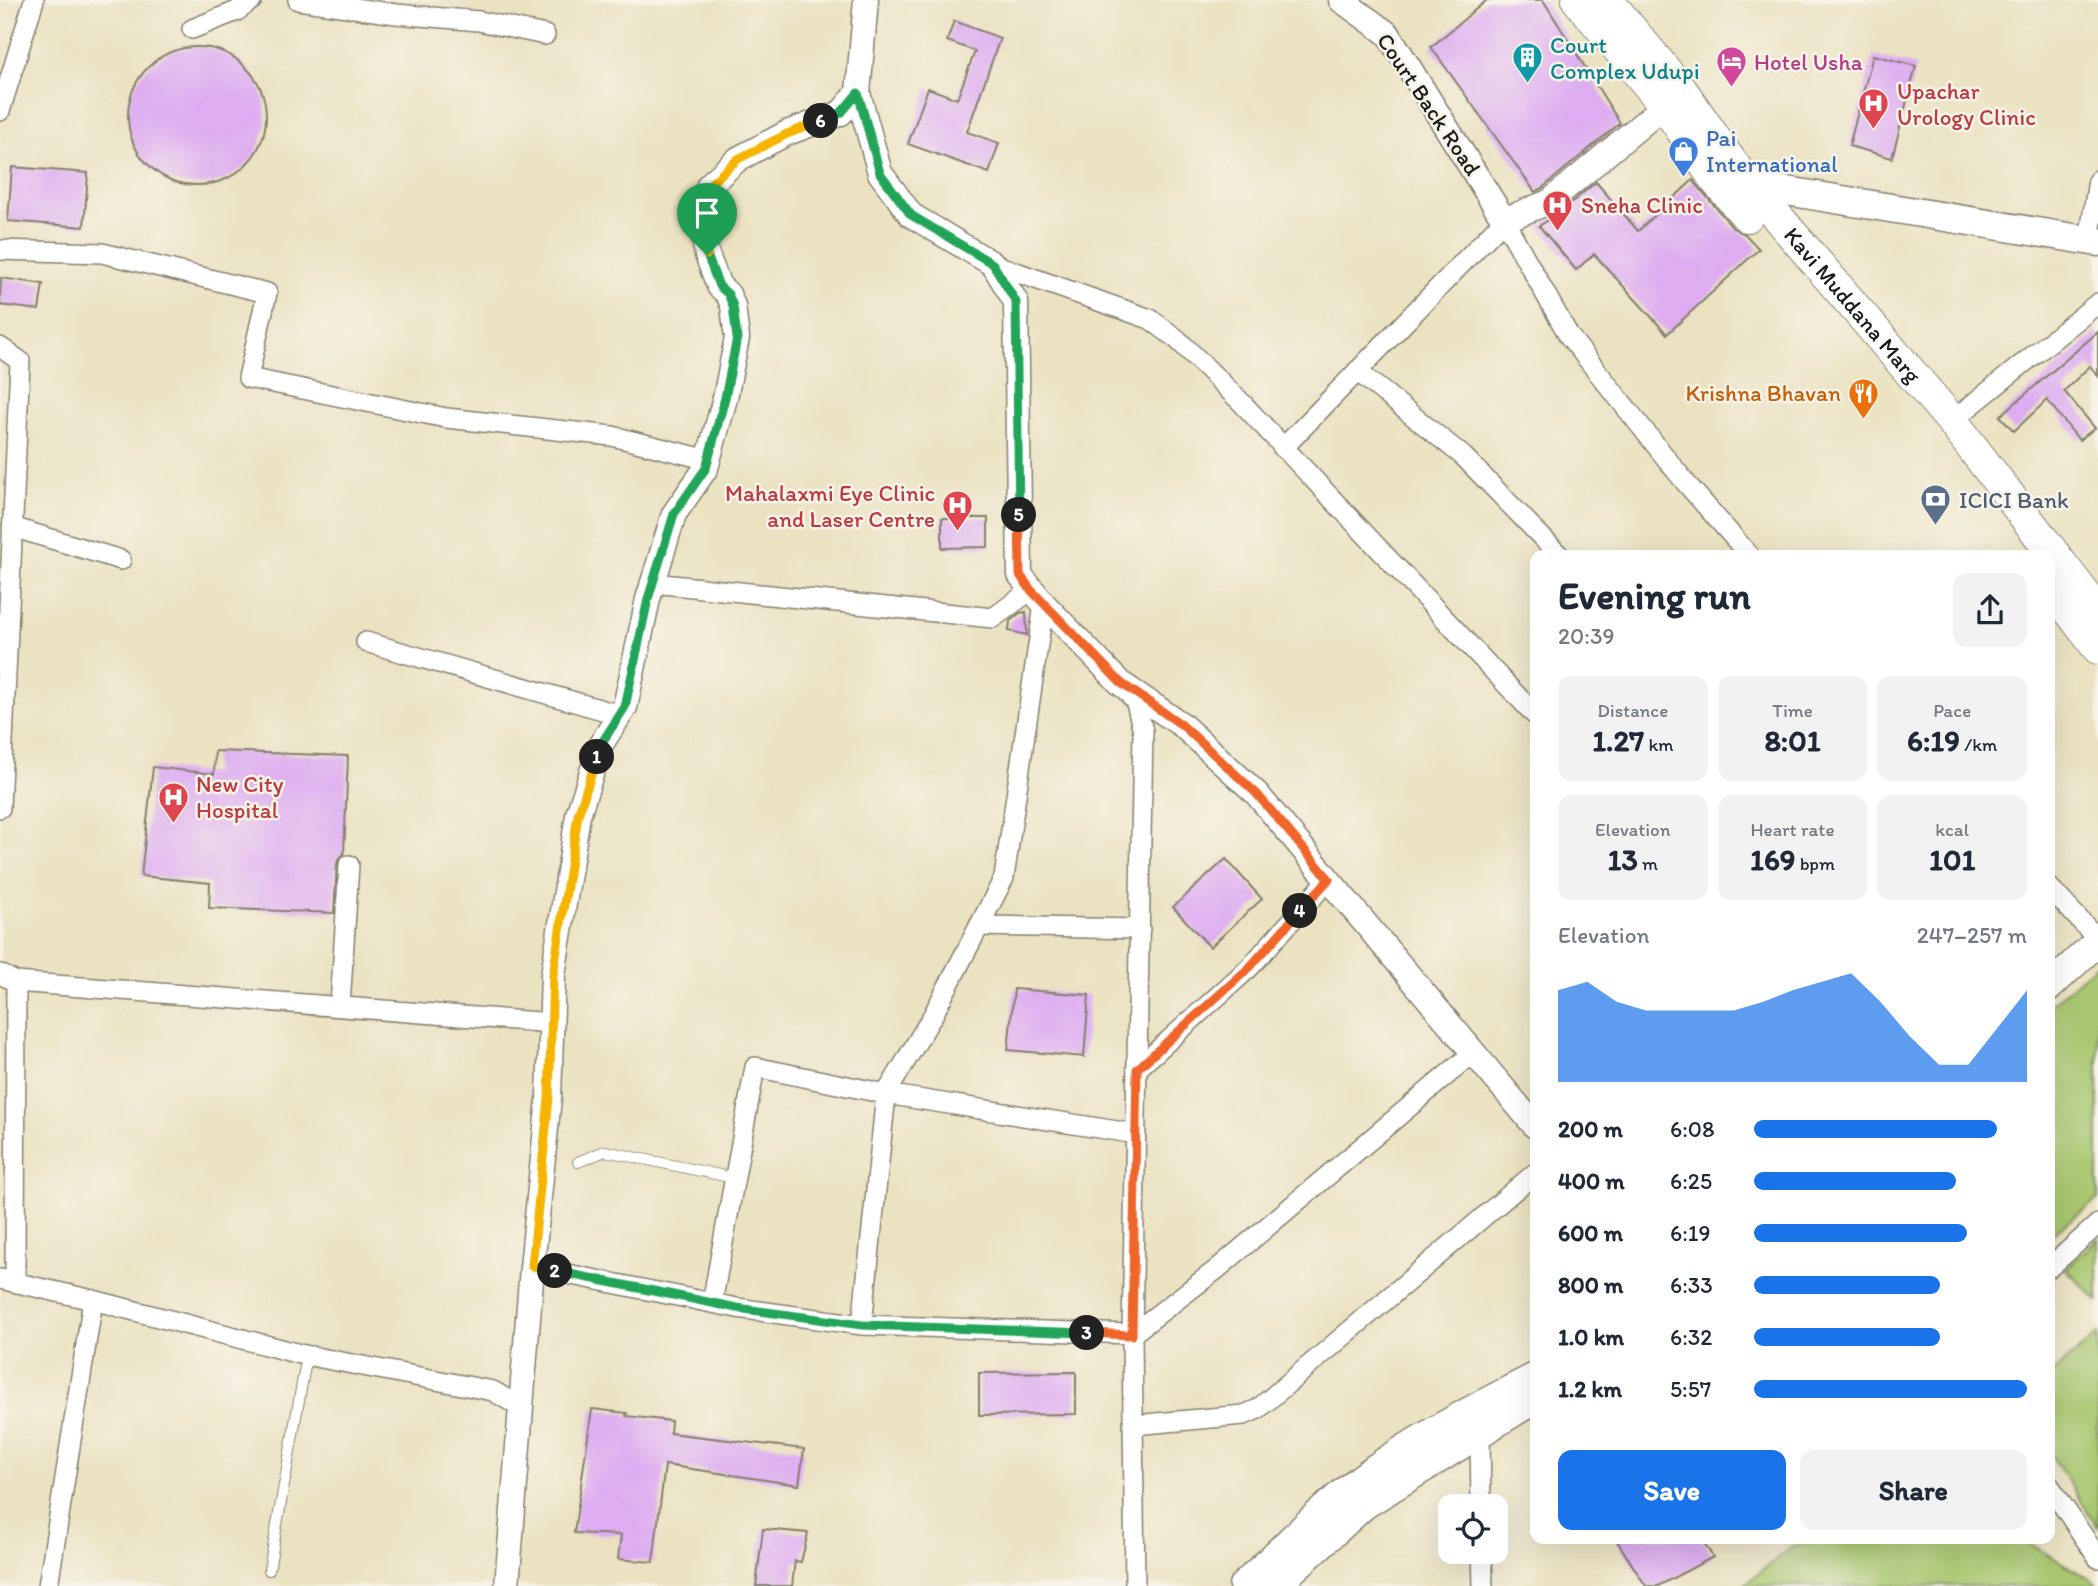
<!DOCTYPE html>
<html lang="en">
<head>
<meta charset="utf-8">
<style>
  body { margin:0; font-family:Itim,sans-serif; background:#f2f2f3; color:#1f2937; height:100vh; display:flex; flex-direction:column; font-size:26px; white-space:nowrap }
  * { box-sizing:border-box; margin:0 }
  p { font-size:23px; color:#747a83 }
  .icon { flex:none; width:38px; height:38px; fill:none; stroke:currentColor; stroke-width:2; stroke-linecap:round; stroke-linejoin:round }
  .map { position:relative; flex:1; overflow:hidden }
  .side { position:absolute; left:1530px; top:550px; width:525px; height:994px; display:flex; flex-direction:column; background:#fff; border-radius:14px; box-shadow:0 7px 28px #0002 }
  .side>* { flex:none }
  .buttons { position:absolute; left:1438px; top:1494px; display:grid; gap:14px }
  .buttons a { display:grid; place-items:center; width:70px; height:70px; border-radius:14px; background:#fff; box-shadow:0 7px 28px #0002; font-size:35px }
  .pin { position:absolute; display:grid; place-items:center; width:60px; height:60px; color:#fff; margin:-72px -30px; border-radius:50% 50% 50% 0; rotate:-45deg; box-shadow:0 0 7px #0007 }
  .pin .icon { rotate:45deg }
  .km { position:absolute; width:35px; height:35px; margin:-18px; border-radius:50%; background:#222; color:#fff; font-size:19px; line-height:35px; text-align:center }
  .round { display:grid; place-items:center; flex:none; width:74px; height:74px; border-radius:14px; background:#f2f2f3 }
  .summary { display:flex; align-items:center; justify-content:space-between; height:119px; padding:0 28px }
  h1 { font-size:38px; font-weight:700; line-height:52px }
  .metrics { display:grid; grid-template-columns:repeat(3,1fr); gap:10px; height:119px; padding:7px 28px }
  .metrics div { display:grid; align-content:center; border-radius:14px; background:#f2f2f3; text-align:center }
  .metrics b { font-size:30px; font-weight:700 }
  .metrics small { font-size:19px; font-weight:400 }
  .metrics p { font-size:19px }
  .chart { height:196px; padding:14px 28px }
  .chart p { display:flex; justify-content:space-between }
  .chart svg { width:100%; height:126px; margin-top:7px; fill:#1a73e8; opacity:.7 }
  .cta { display:flex; gap:14px; margin-top:auto; padding:14px 28px }
  .cta a { flex:1; height:80px; border-radius:14px; background:#1a73e8; color:#fff; font-size:28px; font-weight:700; line-height:80px; text-align:center }
  .cta a+a { background:#f2f2f3; color:#1f2937 }
  ul { padding:0 28px; list-style:none; font-size:23px }
  li { display:grid; grid-template-columns:112px 84px 1fr; align-items:center; height:52px }
  li i { height:18px; border-radius:9px; background:#1a73e8 }
  .map>svg:first-child { display:block }
  .green { fill:#a8c76f; stroke:#627246; stroke-width:2 }
  .building { fill:#ddacf1 }
  .lines { fill:none; stroke-linecap:round; stroke-linejoin:round }
  .service-casing { stroke:#847f6e; stroke-width:12 }
  .minor-casing { stroke:#847f6e; stroke-width:22 }
  .tertiary-casing { stroke:#847f6e; stroke-width:27 }
  .secondary-casing { stroke:#847f6e; stroke-width:31 }
  .primary-casing { stroke:#847f6e; stroke-width:34 }
  .service { stroke:#fff; stroke-width:10 }
  .minor { stroke:#fff; stroke-width:19 }
  .tertiary { stroke:#fff; stroke-width:24 }
  .secondary { stroke:#fff; stroke-width:28 }
  .primary { stroke:#fff; stroke-width:32 }
  .split-1-casing { stroke:#fff; stroke-width:14 }
  .split-2-casing { stroke:#fff; stroke-width:14 }
  .split-3-casing { stroke:#fff; stroke-width:14 }
  .split-4-casing { stroke:#fff; stroke-width:14 }
  .split-5-casing { stroke:#fff; stroke-width:14 }
  .split-6-casing { stroke:#fff; stroke-width:14 }
  .split-7-casing { stroke:#fff; stroke-width:14 }
  .split-1 { stroke:#22a559; stroke-width:9 }
  .split-2 { stroke:#f5b400; stroke-width:9 }
  .split-3 { stroke:#22a559; stroke-width:9 }
  .split-4 { stroke:#f0652b; stroke-width:9 }
  .split-5 { stroke:#f0652b; stroke-width:9 }
  .split-6 { stroke:#22a559; stroke-width:9 }
  .split-7 { stroke:#f5b400; stroke-width:9 }
  .labels { text-anchor:middle; stroke-width:5; stroke-linejoin:round; paint-order:stroke }
  .culture-label { font-size:23px; fill:#0d838f; stroke:#f7f3e8; text-anchor:start }
  .hotel-label { font-size:23px; fill:#b23c85; stroke:#f7f3e8; text-anchor:start }
  .health-label { font-size:23px; fill:#be3a42; stroke:#f7f3e8; text-anchor:start }
  .street-label { font-size:23px; fill:#1c1c1c; stroke:#f7f3e8 }
  .shop-label { font-size:23px; fill:#366cbe; stroke:#f7f3e8; text-anchor:start }
  .food-label { font-size:23px; fill:#c56008; stroke:#f7f3e8; text-anchor:end }
  .service-label { font-size:23px; fill:#4e5e75; stroke:#f7f3e8; text-anchor:start }
</style>
</head>
<body>
<div class="map">
<svg width="2098" height="1586" viewBox="0 0 2098 1586">
  <rect width="100%" height="100%" fill="#f7f3e8"/>
  <filter id="ink" filterUnits="userSpaceOnUse"><feTurbulence type="fractalNoise" baseFrequency=".0143" numOctaves="2"/><feDisplacementMap in="SourceGraphic" scale="14" xChannelSelector="R" yChannelSelector="G"/><feConvolveMatrix kernelMatrix="1 2 1 2 8 2 1 2 1" color-interpolation-filters="sRGB"/></filter>
  <filter id="wash" filterUnits="userSpaceOnUse"><feTurbulence type="fractalNoise" baseFrequency=".00686" numOctaves="4" result="noise"/><feDisplacementMap in="SourceGraphic" scale="28" xChannelSelector="R" yChannelSelector="G"/><feGaussianBlur stdDeviation="1.57" result="paint"/><feColorMatrix in="noise" values="0 0 0 0 0 0 0 0 0 0 0 0 0 0 0 0 0 1.4 0 .05"/><feComposite in="paint" operator="in"/></filter>
  <g filter="url(#wash)">
    <rect width="100%" height="100%" fill="#ebe2c1"/>
    <g class="green">
      <polygon points="2098,963 2098,1199 2049,1236 2049,1006"/>
      <polygon points="2098,1238 2098,1301 2066,1269"/>
      <polygon points="2098,1334 2098,1527 2049,1452 2049,1376"/>
      <polygon points="1825,1538 2020,1538 2093,1581 2098,1586 1743,1586 1790,1548"/>
    </g>
    <g id="blocks">
      <g class="building">
        <polygon points="1487,0 1543,0 1620,123 1541,189 1535,192 1431,47"/>
        <polygon points="954,21 1000,38 967,132 999,143 989,173 908,144 928,88 957,99 975,51 947,41"/>
        <circle cx="197" cy="116" r="69"/>
        <polygon points="1873,55 1916,66 1892,158 1849,146"/>
        <polygon points="12,167 88,173 84,227 8,221"/>
        <polygon points="1693,180 1733,228 1745,234 1759,249 1667,334 1594,254 1576,270 1539,226 1559,213 1596,182 1638,231"/>
        <polygon points="1,278 43,284 39,310 0,305"/>
        <polygon points="2098,332 2098,376 2090,366 2064,391 2095,428 2079,440 2047,400 2014,431 2000,416"/>
        <polygon points="942,518 988,518 988,547 942,548"/>
        <polygon points="1026,612 1027,635 1009,631 1010,621 1020,613"/>
        <polygon points="215,751 348,756 344,854 339,858 337,864 334,913 209,908 210,883 141,876 153,767 214,774"/>
        <polygon points="1226,859 1262,899 1210,947 1173,907"/>
        <polygon points="1014,989 1089,995 1084,1057 1008,1050"/>
        <polygon points="1076,1372 1076,1414 979,1415 979,1373"/>
        <polygon points="592,1409 627,1413 626,1416 671,1421 670,1433 804,1449 799,1485 665,1465 653,1562 618,1559 621,1535 574,1533"/>
        <polygon points="763,1529 808,1533 801,1562 795,1561 792,1586 756,1586"/>
        <polygon points="1615,1538 1701,1538 1713,1557 1658,1586 1646,1586"/>
      </g>
    </g>
  </g>
  <g filter="url(#ink)">
    <use href="#blocks" fill-opacity="0" stroke="#847f6e" stroke-width="2"/>
    <g class="lines">
      <defs>
        <g id="service">
          <polyline points="578,1162 605,1151 734,1178"/>
          <polyline points="269,1570 307,1355"/>
        </g>
        <g id="minor">
          <polyline points="298,0 396,14 479,21 545,35"/>
          <polyline points="192,29 237,11 252,0"/>
          <polyline points="0,111 34,0"/>
          <polyline points="2089,240 2098,180"/>
          <polyline points="0,250 102,253 267,293 248,378 446,418 612,436 709,460"/>
          <polyline points="993,264 1150,319 1177,339 1242,403 1535,715"/>
          <polyline points="0,347 20,361 0,808"/>
          <polyline points="1357,371 1463,456 1559,555"/>
          <polyline points="1952,421 2098,303"/>
          <polyline points="1283,448 1504,220 1569,336 1685,482 1749,555"/>
          <polyline points="12,527 121,560"/>
          <polyline points="653,583 993,618 1031,590"/>
          <polyline points="366,642 620,715"/>
          <polyline points="1125,689 1136,703 1143,731 1132,1334 1135,1586"/>
          <polyline points="2049,887 2090,931 2098,944"/>
          <polyline points="979,926 1140,929"/>
          <polyline points="0,974 16,982 552,1023"/>
          <polyline points="340,1006 349,865"/>
          <polyline points="1137,1069 1250,967 1329,879"/>
          <polyline points="532,1267 737,1308 862,1325 1132,1334 1216,1270 1473,1053"/>
          <polyline points="2049,1268 2098,1224"/>
          <polyline points="0,1279 93,1300 300,1354 493,1391 522,1408"/>
          <polyline points="15,1283 16,982"/>
          <polyline points="712,1303 755,1067 886,1094 1136,1134"/>
          <polyline points="862,1325 886,1094 933,1015 1004,878 1044,604"/>
          <polyline points="1134,1425 1244,1415 1258,1409 1535,1173"/>
          <polyline points="1480,1433 1481,1507"/>
          <polyline points="2049,1485 2098,1558"/>
          <polyline points="1482,1552 1483,1586"/>
          <polyline points="48,1586 93,1300"/>
        </g>
        <g id="tertiary">
          <polyline points="866,0 858,93 880,173 911,215 993,264 1016,302 1020,575 1044,604 1120,683 1182,725 1256,793 1535,1126"/>
          <polyline points="1341,0 1388,34 1504,220 1549,202 1665,105"/>
          <polyline points="507,1586 532,1267 549,1098 553,975 578,815 601,744 625,707 648,599 674,514 706,468 725,398 737,338 733,306 728,294 719,286 707,255 702,227 709,185 738,159 787,133 841,113 858,93"/>
        </g>
        <g id="secondary">
          <polyline points="1738,183 2098,242"/>
          <polyline points="2049,987 2098,941"/>
          <path d="M1243,1586C1283,1548 1322,1507 1367,1474C1417,1438 1479,1405 1535,1377"/>
          <polyline points="1275,1586 1364,1505 1535,1399"/>
        </g>
        <g id="primary">
          <polyline points="1578,0 1665,105 1715,179 1747,216"/>
          <path id="s1" d="M1607,0L1682,91L1733,165L1952,421L2098,612"/>
          <polyline points="2056,593 2098,648"/>
        </g>
      </defs>
      <use href="#service" class="service-casing"/>
      <use href="#minor" class="minor-casing"/>
      <use href="#tertiary" class="tertiary-casing"/>
      <use href="#secondary" class="secondary-casing"/>
      <use href="#primary" class="primary-casing"/>
      <use href="#service" class="service"/>
      <use href="#minor" class="minor"/>
      <use href="#tertiary" class="tertiary"/>
      <use href="#secondary" class="secondary"/>
      <use href="#primary" class="primary"/>
    </g>
  </g>
  <g class="lines" filter="url(#ink)">
    <defs>
      <polyline id="split-1" points="597,757 601,744 625,707 648,599 674,514 706,468 725,398 737,338 733,306 728,294 719,286 707,255"/>
      <polyline id="split-2" points="555,1271 532,1266 549,1098 553,975 578,815 597,757"/>
      <polyline id="split-3" points="555,1271 737,1308 862,1325 1087,1333"/>
      <polyline id="split-4" points="1087,1333 1132,1335 1137,1069 1250,967 1300,911"/>
      <polyline id="split-5" points="1019,515 1020,575 1031,590 1121,683 1182,725 1256,793 1329,879 1300,911"/>
      <polyline id="split-6" points="821,121 841,113 858,93 880,173 911,215 993,264 1016,302 1019,515"/>
      <polyline id="split-7" points="707,255 702,227 709,185 738,159 787,134 821,121"/>
    </defs>
    <use href="#split-1" class="split-1-casing"/>
    <use href="#split-2" class="split-2-casing"/>
    <use href="#split-3" class="split-3-casing"/>
    <use href="#split-4" class="split-4-casing"/>
    <use href="#split-5" class="split-5-casing"/>
    <use href="#split-6" class="split-6-casing"/>
    <use href="#split-7" class="split-7-casing"/>
    <use href="#split-1" class="split-1"/>
    <use href="#split-2" class="split-2"/>
    <use href="#split-3" class="split-3"/>
    <use href="#split-4" class="split-4"/>
    <use href="#split-5" class="split-5"/>
    <use href="#split-6" class="split-6"/>
    <use href="#split-7" class="split-7"/>
  </g>
  <defs>
    <symbol id="building-pin" viewBox="-11 -11 22 30"><path d="M0 17L-7.5 6A9.5 9.5 0 1 1 7.5 6Z" fill="#0f9aa8" stroke="#f7f3e8"/><path d="M-4-6H4V6H1V3H-1V6H-4ZM-2.5-4.3h1.7v1.8h-1.7ZM.8-4.3h1.7v1.8H.8ZM-2.5-1h1.7V.8h-1.7ZM.8-1h1.7V.8H.8Z" fill="#fff"/></symbol>
    <symbol id="hotel-pin" viewBox="-11 -11 22 30"><path d="M0 17L-7.5 6A9.5 9.5 0 1 1 7.5 6Z" fill="#d1479c" stroke="#f7f3e8"/><path d="M-6-4.5h1.5V1H6V5H4.5V3h-9V5H-6ZM-4 0a1.8 1.8 0 1 1 3.6 0ZM.5 0V-2.5h3Q6-2.5 6 0Z" fill="#fff"/></symbol>
    <symbol id="hospital-pin" viewBox="-11 -11 22 30"><path d="M0 17L-7.5 6A9.5 9.5 0 1 1 7.5 6Z" fill="#e0444e" stroke="#f7f3e8"/><path d="M-5-5h3v3.5h4V-5h3V5h-3V1.5h-4V5h-3Z" fill="#fff"/></symbol>
    <symbol id="shop-pin" viewBox="-11 -11 22 30"><path d="M0 17L-7.5 6A9.5 9.5 0 1 1 7.5 6Z" fill="#3f7fe0" stroke="#f7f3e8"/><path d="M-5-2.5h2.3a2.7 3.5 0 0 1 5.4 0H5L5.5 6h-11ZM-1.5-2.5h3a1.5 2.3 0 0 0-3 0Z" fill="#fff"/></symbol>
    <symbol id="restaurant-pin" viewBox="-11 -11 22 30"><path d="M0 17L-7.5 6A9.5 9.5 0 1 1 7.5 6Z" fill="#e8710a" stroke="#f7f3e8"/><path d="M-5-6h1v4h1v-4h1v4h1v-4h1v5L-1.5 .5V6h-2V.5L-5-1ZM5-6V6H3V1.5H1.5Q1.5-4 5-6Z" fill="#fff"/></symbol>
    <symbol id="bank-pin" viewBox="-11 -11 22 30"><path d="M0 17L-7.5 6A9.5 9.5 0 1 1 7.5 6Z" fill="#5c6f8a" stroke="#f7f3e8"/><path d="M-6-4H6V4H-6ZM0-2.3a2.3 2.3 0 1 0 0 4.6a2.3 2.3 0 1 0 0-4.6Z" fill="#fff"/></symbol>
  </defs>
  <g fill-rule="evenodd">
    <use href="#building-pin" x="1510" y="40" width="35" height="47"/>
    <use href="#hotel-pin" x="1714" y="44" width="35" height="47"/>
    <use href="#hospital-pin" x="1856" y="86" width="35" height="47"/>
    <use href="#shop-pin" x="1666" y="134" width="35" height="47"/>
    <use href="#hospital-pin" x="1540" y="188" width="35" height="47"/>
    <use href="#restaurant-pin" x="1846" y="376" width="35" height="47"/>
    <use href="#bank-pin" x="1918" y="482" width="35" height="47"/>
    <use href="#hospital-pin" x="940" y="488" width="35" height="47"/>
    <use href="#hospital-pin" x="156" y="780" width="35" height="47"/>
  </g>
  <g class="labels">
    <g class="culture-label">
      <text x="1550" y="53">Court<tspan x="1550" dy="26">Complex Udupi</tspan></text>
    </g>
    <g class="hotel-label">
      <text x="1754" y="70">Hotel Usha</text>
    </g>
    <g class="health-label">
      <text x="1897" y="99">Upachar<tspan x="1897" dy="26">Urology Clinic</tspan></text>
      <text x="1581" y="213">Sneha Clinic</text>
      <text x="935" y="501" text-anchor="end">Mahalaxmi Eye Clinic<tspan x="935" dy="26">and Laser Centre</tspan></text>
      <text x="196" y="792">New City<tspan x="196" dy="26">Hospital</tspan></text>
    </g>
    <g class="street-label">
      <text transform="translate(1429 104) rotate(56)" y="8">Court Back Road</text>
      <text dy="8" stroke="none"><textPath href="#s1" startOffset="392">Kavi Muddana Marg</textPath></text>
    </g>
    <g class="shop-label">
      <text x="1706" y="146">Pai<tspan x="1706" dy="26">International</tspan></text>
    </g>
    <g class="food-label">
      <text x="1841" y="401">Krishna Bhavan</text>
    </g>
    <g class="service-label">
      <text x="1959" y="508">ICICI Bank</text>
    </g>
  </g>
</svg>
<div class="buttons">
<a><svg class="icon" aria-label="locate" viewBox="0 0 24 24"><circle cx="12" cy="12" r="6"/><path d="M12 2v4M12 18v4M2 12h4M18 12h4"/></svg></a>
</div>
<div class="pin" style="left:707px;top:255px;background:#1e9e55"><svg class="icon" aria-label="arrive" viewBox="0 0 24 24"><path d="M6 21V4h12l-3 4 3 4H6"/></svg></div>
<b class="km" style="left:597px;top:757px">1</b>
<b class="km" style="left:555px;top:1271px">2</b>
<b class="km" style="left:1087px;top:1333px">3</b>
<b class="km" style="left:1300px;top:911px">4</b>
<b class="km" style="left:1019px;top:515px">5</b>
<b class="km" style="left:821px;top:121px">6</b>
<section class="side">
<div class="summary"><div><h1>Evening run</h1><p>20:39</p></div><a class="round"><svg class="icon" aria-label="share" viewBox="0 0 24 24"><path d="M12 15V3M7 8l5-5 5 5M5 13v7h14v-7"/></svg></a></div>
<div class="metrics">
<div><p>Distance</p><b>1.27<small> km</small></b></div>
<div><p>Time</p><b>8:01</b></div>
<div><p>Pace</p><b>6:19<small> /km</small></b></div>
</div>
<div class="metrics">
<div><p>Elevation</p><b>13<small> m</small></b></div>
<div><p>Heart rate</p><b>169<small> bpm</small></b></div>
<div><p>kcal</p><b>101</b></div>
</div>
<div class="chart"><p><span>Elevation</span>247–257 m</p>
<svg viewBox="0 0 160 44" preserveAspectRatio="none"><path d="M0 44V12L10 9L20 16L30 19L40 19L50 19L60 19L70 16L80 12L90 9L100 6L110 16L120 28L130 38L140 38L150 25L160 12V44z"/></svg>
</div>
<ul>
<li><b>200 m</b>6:08<i style="width:89%"></i></li>
<li><b>400 m</b>6:25<i style="width:74%"></i></li>
<li><b>600 m</b>6:19<i style="width:78%"></i></li>
<li><b>800 m</b>6:33<i style="width:68%"></i></li>
<li><b>1.0 km</b>6:32<i style="width:68%"></i></li>
<li><b>1.2 km</b>5:57<i style="width:100%"></i></li>
</ul>
<div class="cta"><a>Save</a><a>Share</a></div>
</section>
</div>
</body>
</html>
